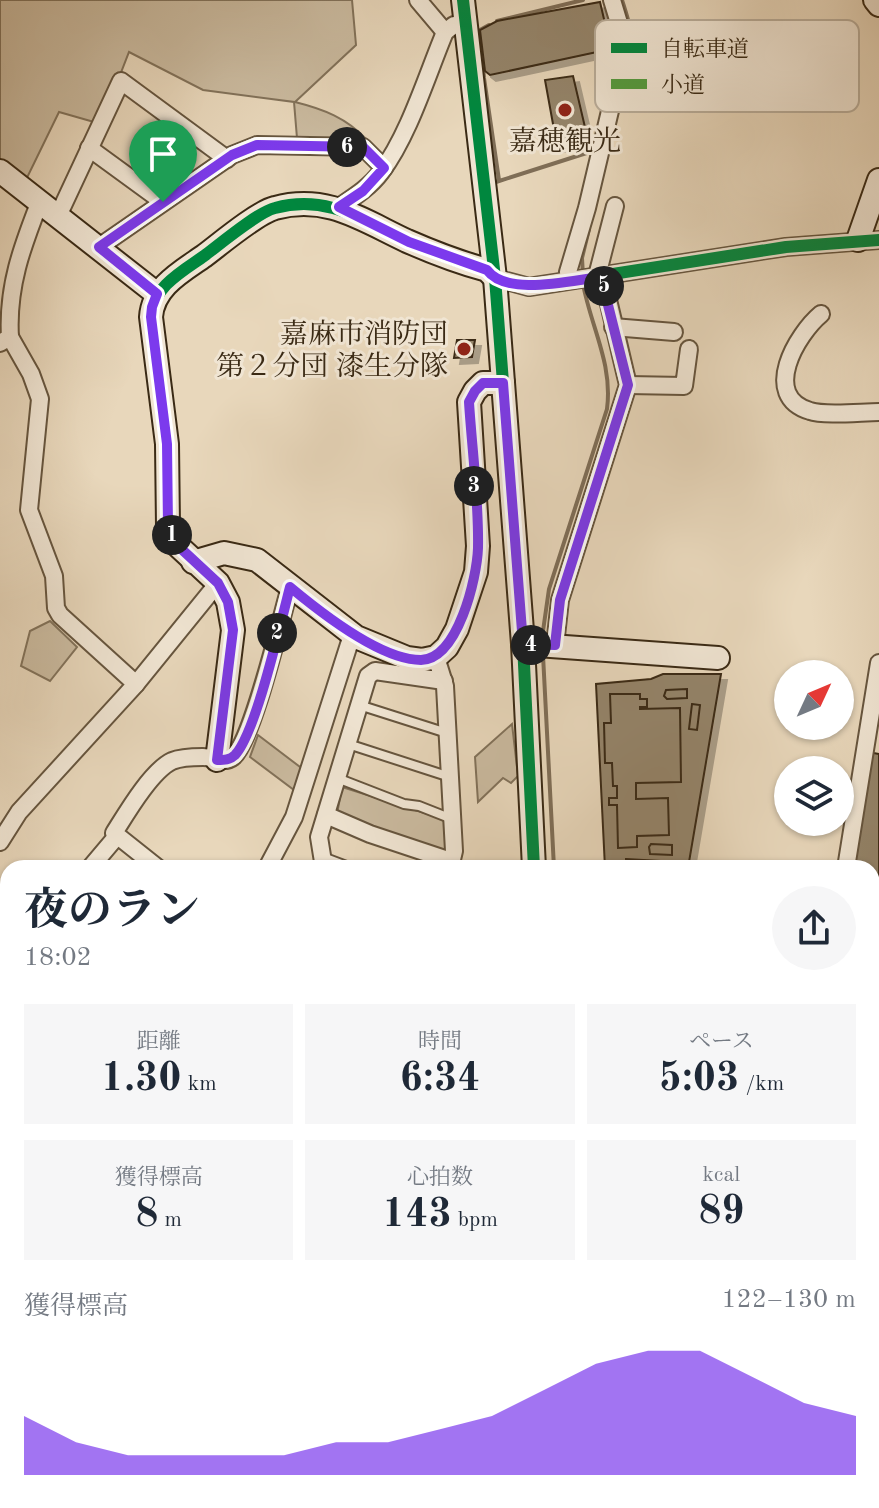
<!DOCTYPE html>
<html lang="ja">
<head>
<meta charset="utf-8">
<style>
  body { margin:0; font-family:"Old Standard TT","Noto Serif JP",serif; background:#f6f6f7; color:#1f2937; height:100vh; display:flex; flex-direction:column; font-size:30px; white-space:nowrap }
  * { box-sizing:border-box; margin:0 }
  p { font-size:26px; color:#747a83 }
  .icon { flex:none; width:44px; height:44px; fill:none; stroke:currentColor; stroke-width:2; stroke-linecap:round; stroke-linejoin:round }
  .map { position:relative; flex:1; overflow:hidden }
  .sheet { position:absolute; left:0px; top:860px; width:880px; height:648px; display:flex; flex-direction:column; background:#fff; border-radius:24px 24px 0 0; box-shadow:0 2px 6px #0004 }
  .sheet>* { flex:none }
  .needle { width:52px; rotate:46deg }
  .fabs { position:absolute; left:774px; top:660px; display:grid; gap:16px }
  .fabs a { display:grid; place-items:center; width:80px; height:80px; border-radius:50%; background:#fff; box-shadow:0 2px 6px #0004; font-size:40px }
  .pin { position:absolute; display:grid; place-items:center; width:68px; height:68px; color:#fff; margin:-82px -34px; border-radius:50% 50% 50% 0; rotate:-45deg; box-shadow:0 0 8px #0007 }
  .pin .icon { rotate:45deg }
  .km { position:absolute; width:40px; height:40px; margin:-20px; border-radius:50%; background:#222; color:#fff; font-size:22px; line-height:40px; text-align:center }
  .round { display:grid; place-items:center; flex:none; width:84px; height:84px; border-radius:42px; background:#f6f6f7 }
  .summary { display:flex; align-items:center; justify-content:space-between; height:136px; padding:0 24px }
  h1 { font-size:44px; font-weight:700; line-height:60px }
  .stats { display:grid; grid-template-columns:repeat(3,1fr); gap:12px; height:136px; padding:8px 24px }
  .stats div { display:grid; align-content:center; border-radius:0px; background:#f6f6f7; text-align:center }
  .stats b { font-size:40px; font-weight:700 }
  .stats small { font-size:22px; font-weight:400 }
  .stats p { font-size:22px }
  .chart { height:224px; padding:16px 24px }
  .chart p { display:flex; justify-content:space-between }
  .chart svg { width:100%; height:144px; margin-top:8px; fill:#7c3aed; opacity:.7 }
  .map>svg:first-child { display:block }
  .green { fill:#caba9f; stroke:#82725a; stroke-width:2 }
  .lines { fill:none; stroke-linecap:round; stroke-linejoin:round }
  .stream { stroke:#7f6e57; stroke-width:4 }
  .building { fill:#94846b; stroke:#3a2a15; stroke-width:2; filter:url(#shadow) }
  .lane-casing { stroke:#66553e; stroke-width:12 }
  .street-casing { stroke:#66553e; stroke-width:20 }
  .secondary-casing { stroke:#3a2a15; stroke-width:26 }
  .lane { stroke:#f0e5d3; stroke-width:8 }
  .street { stroke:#f0e5d3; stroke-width:16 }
  .secondary { stroke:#f0e5d3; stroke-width:22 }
  .quiet { stroke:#529c3d; stroke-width:10; stroke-dasharray:20 10; stroke-linecap:butt }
  .cycleway-casing { stroke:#f0e5d3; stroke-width:17 }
  .cycleway { stroke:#00873e; stroke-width:12 }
  .route-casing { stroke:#fff; stroke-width:16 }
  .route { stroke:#7c3aed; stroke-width:10 }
  .poi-dot { fill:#8f2418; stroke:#f0e5d3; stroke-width:3 }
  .labels { text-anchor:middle; stroke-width:6; stroke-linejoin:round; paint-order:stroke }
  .poi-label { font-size:28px; fill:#3a2a15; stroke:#f0e5d3 }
  .key { fill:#f0e5d3; stroke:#b9ad9a; stroke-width:2 }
  .key-label { font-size:22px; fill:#3a2a15 }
</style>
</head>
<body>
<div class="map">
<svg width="879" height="1508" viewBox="0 0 879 1508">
  <defs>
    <filter id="shadow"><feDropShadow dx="6" dy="6" stdDeviation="0" flood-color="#0004"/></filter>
  </defs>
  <rect width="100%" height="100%" fill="#e8d7bb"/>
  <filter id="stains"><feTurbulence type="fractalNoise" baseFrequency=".0025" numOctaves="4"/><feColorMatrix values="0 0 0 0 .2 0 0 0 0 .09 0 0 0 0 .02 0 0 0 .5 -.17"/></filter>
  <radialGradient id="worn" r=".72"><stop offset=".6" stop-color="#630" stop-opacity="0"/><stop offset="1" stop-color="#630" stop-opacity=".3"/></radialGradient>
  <g class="green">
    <path d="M0,0H352L356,45L295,102C323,109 347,118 367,140L297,138L294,102L203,90L129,52L101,124L59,112L22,188L0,171Z"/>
    <polygon points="50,621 77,647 50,681 21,666 30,631"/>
    <polygon points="512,724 518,776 511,783 503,778 478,802 475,757"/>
    <polygon points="258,735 304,770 298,793 250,757"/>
    <polygon points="342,787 450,821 450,848 441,854 337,814"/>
  </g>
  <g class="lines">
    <g class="stream">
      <path d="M622,0C628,19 635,38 631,58"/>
      <polyline points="497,21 583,0"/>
      <polyline points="489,25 480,30 484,78 499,180"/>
      <polyline points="496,182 596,150"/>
      <polyline points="583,276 582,258 589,229"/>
      <path d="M542,638L549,589L607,409C613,364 591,327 583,284"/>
      <polyline points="543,655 554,868"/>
      <path d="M308,1508C325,1507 352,1508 366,1500"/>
    </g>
  </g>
  <g class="building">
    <polygon points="600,2 611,49 490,75 485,71 480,30 497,21"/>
    <polygon points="573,76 588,140 557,146 545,80"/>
    <polygon points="457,340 475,340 472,357 454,358"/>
    <polygon points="663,674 721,674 688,868 605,868 596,684 651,679"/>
    <polygon points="687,689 687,698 667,699 664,696 666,690"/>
    <polygon points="610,694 640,694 640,699 647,699 647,707 640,707 640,709 680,708 681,782 636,783 636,799 668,798 669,835 637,836 637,847 618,848 617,805 609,805 609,798 617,798 617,786 613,786 612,763 605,763 604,723 611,723"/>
    <polygon points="692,704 700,705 697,730 689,729"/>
    <polygon points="868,752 879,754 879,1313 872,1312 872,868 851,868"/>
    <polygon points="651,844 672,845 672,855 650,854 649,847"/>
    <polygon points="626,859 660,861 660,868 626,868"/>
    <polygon points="872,985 879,986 879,1033 872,1032"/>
    <rect x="872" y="1160" width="7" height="128"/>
  </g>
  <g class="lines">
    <defs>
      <g id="lane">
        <polyline points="359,705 447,733"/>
        <polyline points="348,744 450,777"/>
        <polyline points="337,778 404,804 419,806 452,819"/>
        <polyline points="323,857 352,868"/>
      </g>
      <g id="street">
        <polyline points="418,0 445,32"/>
        <polyline points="89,148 163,202"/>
        <path d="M339,207C354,197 370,187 381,172C409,135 427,75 445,32L454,25H464"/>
        <polyline points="58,216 121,81 227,159"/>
        <polyline points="99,247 232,155 257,145 363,147 384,168"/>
        <polyline points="495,278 529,287 786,247 879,240"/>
        <polyline points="573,280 568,272 587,208 623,56 622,33 612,0"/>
        <path d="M821,314C797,334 760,396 810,411C824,416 862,412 879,412"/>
        <polyline points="613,327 674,332"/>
        <polyline points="10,337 31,374 40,399 29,510 54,576 56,608 60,615 136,684"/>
        <path d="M0,343L10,337C7,287 22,247 40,201"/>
        <polyline points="628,385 684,386 689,349"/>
        <polyline points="555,645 560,600 628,385 605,287 598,272 615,206"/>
        <polyline points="436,657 445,686 454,851 450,868"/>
        <polyline points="326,815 370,834 451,861"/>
        <polyline points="0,842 19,812 136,684 218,583"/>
        <polyline points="90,868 117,836"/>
        <path d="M158,868L114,833C126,814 151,771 172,761C179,758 195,757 203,757C213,757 224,764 233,757C253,740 281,618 290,587"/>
        <polyline points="267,868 294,817 352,635"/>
        <polyline points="324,868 319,837 368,676 375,671 444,681"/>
        <polyline points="846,868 879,663"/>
        <polyline points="872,977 879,978"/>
        <polyline points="0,1437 8,1437"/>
        <polyline points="0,1491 8,1491"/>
        <polyline points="468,1500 471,1508"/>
        <polyline points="21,1508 22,1500"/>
        <polyline points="35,1508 39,1500"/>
      </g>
      <g id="secondary">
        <polyline points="463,0 495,278 523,644 534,868"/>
        <polyline points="875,0 879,5"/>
        <polyline points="0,171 157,294"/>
        <polyline points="858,240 879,180"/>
        <polyline points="193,562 224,553 257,560 356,637 407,658 422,660 436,657 447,647 457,629 476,572 478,546 469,402 475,391 483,383 503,383"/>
        <polyline points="523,644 718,658"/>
        <path d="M217,760L233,630L228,602L218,583L176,544L168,526L167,444L151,317C153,287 181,272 204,256C220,244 258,212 275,208C327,194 362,220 407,241C432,252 461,263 487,270L495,278"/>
        <polyline points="872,1349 879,1349"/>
        <polyline points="397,1508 404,1500"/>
      </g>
    </defs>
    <use href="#lane" class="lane-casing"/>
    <use href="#street" class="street-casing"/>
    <use href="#secondary" class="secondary-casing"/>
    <use href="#lane" class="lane"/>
    <use href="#street" class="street"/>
    <use href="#secondary" class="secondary"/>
    <polyline class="quiet" points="277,1508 281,1506"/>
    <defs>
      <g id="cycleway">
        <polyline points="463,0 495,278 523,644 534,868"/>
        <path d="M217,760L233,630L228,602L218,583L176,544L168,526L167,444L151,317C153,287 181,272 204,256C220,244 258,212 275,208C327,194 362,220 407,241C432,252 461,263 487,270L495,278L529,287L786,247L879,240"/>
      </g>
    </defs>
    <use href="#cycleway" class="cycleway-casing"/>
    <use href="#cycleway" class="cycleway"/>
  </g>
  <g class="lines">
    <defs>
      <path id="route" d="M257,145L363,147L384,168L363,191L339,207L409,242L487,270C507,297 572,280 601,277L628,385L560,600L555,645L523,644L503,383H483L475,391L469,402C472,450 479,500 478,548C477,578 458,659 421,660C381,660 320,612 290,587C281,621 256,733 235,755C230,760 224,760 217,760L233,630L228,602L218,583L176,544L168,526L167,444L151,317L152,307L157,294L99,247L232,155Z"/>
    </defs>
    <use href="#route" class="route-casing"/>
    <use href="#route" class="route"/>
  </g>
  <g class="poi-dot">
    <circle cx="565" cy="110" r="8"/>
    <circle cx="464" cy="349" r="8"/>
  </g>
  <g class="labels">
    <g class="poi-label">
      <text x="565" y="150">嘉穂観光</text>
      <text x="448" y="343" text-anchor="end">嘉麻市消防団<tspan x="448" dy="32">第２分団 漆生分隊</tspan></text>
    </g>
  </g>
  <rect x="595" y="20" width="264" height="92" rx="12" class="key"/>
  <rect x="611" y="43" width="36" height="10" fill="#00873e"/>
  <rect x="611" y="79" width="36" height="10" fill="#529c3d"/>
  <g class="key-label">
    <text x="661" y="56">自転車道</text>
    <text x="661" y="92">小道</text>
  </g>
  <rect width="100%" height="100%" filter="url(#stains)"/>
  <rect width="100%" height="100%" fill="url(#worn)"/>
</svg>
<div class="fabs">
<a><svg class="needle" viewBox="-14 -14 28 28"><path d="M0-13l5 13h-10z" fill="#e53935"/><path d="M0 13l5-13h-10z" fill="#747a83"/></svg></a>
<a><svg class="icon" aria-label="layers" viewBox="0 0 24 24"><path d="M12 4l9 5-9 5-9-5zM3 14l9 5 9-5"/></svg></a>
</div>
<div class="pin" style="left:163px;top:202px;background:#1e9e55"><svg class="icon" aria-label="arrive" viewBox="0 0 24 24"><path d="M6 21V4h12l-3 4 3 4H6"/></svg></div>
<b class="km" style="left:172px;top:535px">1</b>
<b class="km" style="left:277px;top:633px">2</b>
<b class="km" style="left:474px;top:486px">3</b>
<b class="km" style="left:531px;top:645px">4</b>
<b class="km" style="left:604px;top:286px">5</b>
<b class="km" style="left:347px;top:147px">6</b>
<section class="sheet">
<div class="summary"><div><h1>夜のラン</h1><p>18:02</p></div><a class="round"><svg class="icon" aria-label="share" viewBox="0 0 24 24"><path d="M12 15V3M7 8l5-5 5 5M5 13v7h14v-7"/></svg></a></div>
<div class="stats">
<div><p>距離</p><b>1.30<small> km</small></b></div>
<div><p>時間</p><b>6:34</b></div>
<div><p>ペース</p><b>5:03<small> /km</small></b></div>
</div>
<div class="stats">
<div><p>獲得標高</p><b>8<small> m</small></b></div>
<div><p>心拍数</p><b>143<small> bpm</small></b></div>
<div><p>kcal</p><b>89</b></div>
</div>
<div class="chart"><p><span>獲得標高</span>122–130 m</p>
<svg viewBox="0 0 160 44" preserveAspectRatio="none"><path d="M0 44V26L10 34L20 38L30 38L40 38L50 38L60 34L70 34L80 30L90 26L100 18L110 10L120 6L130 6L140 14L150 22L160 26V44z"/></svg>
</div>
</section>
</div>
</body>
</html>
